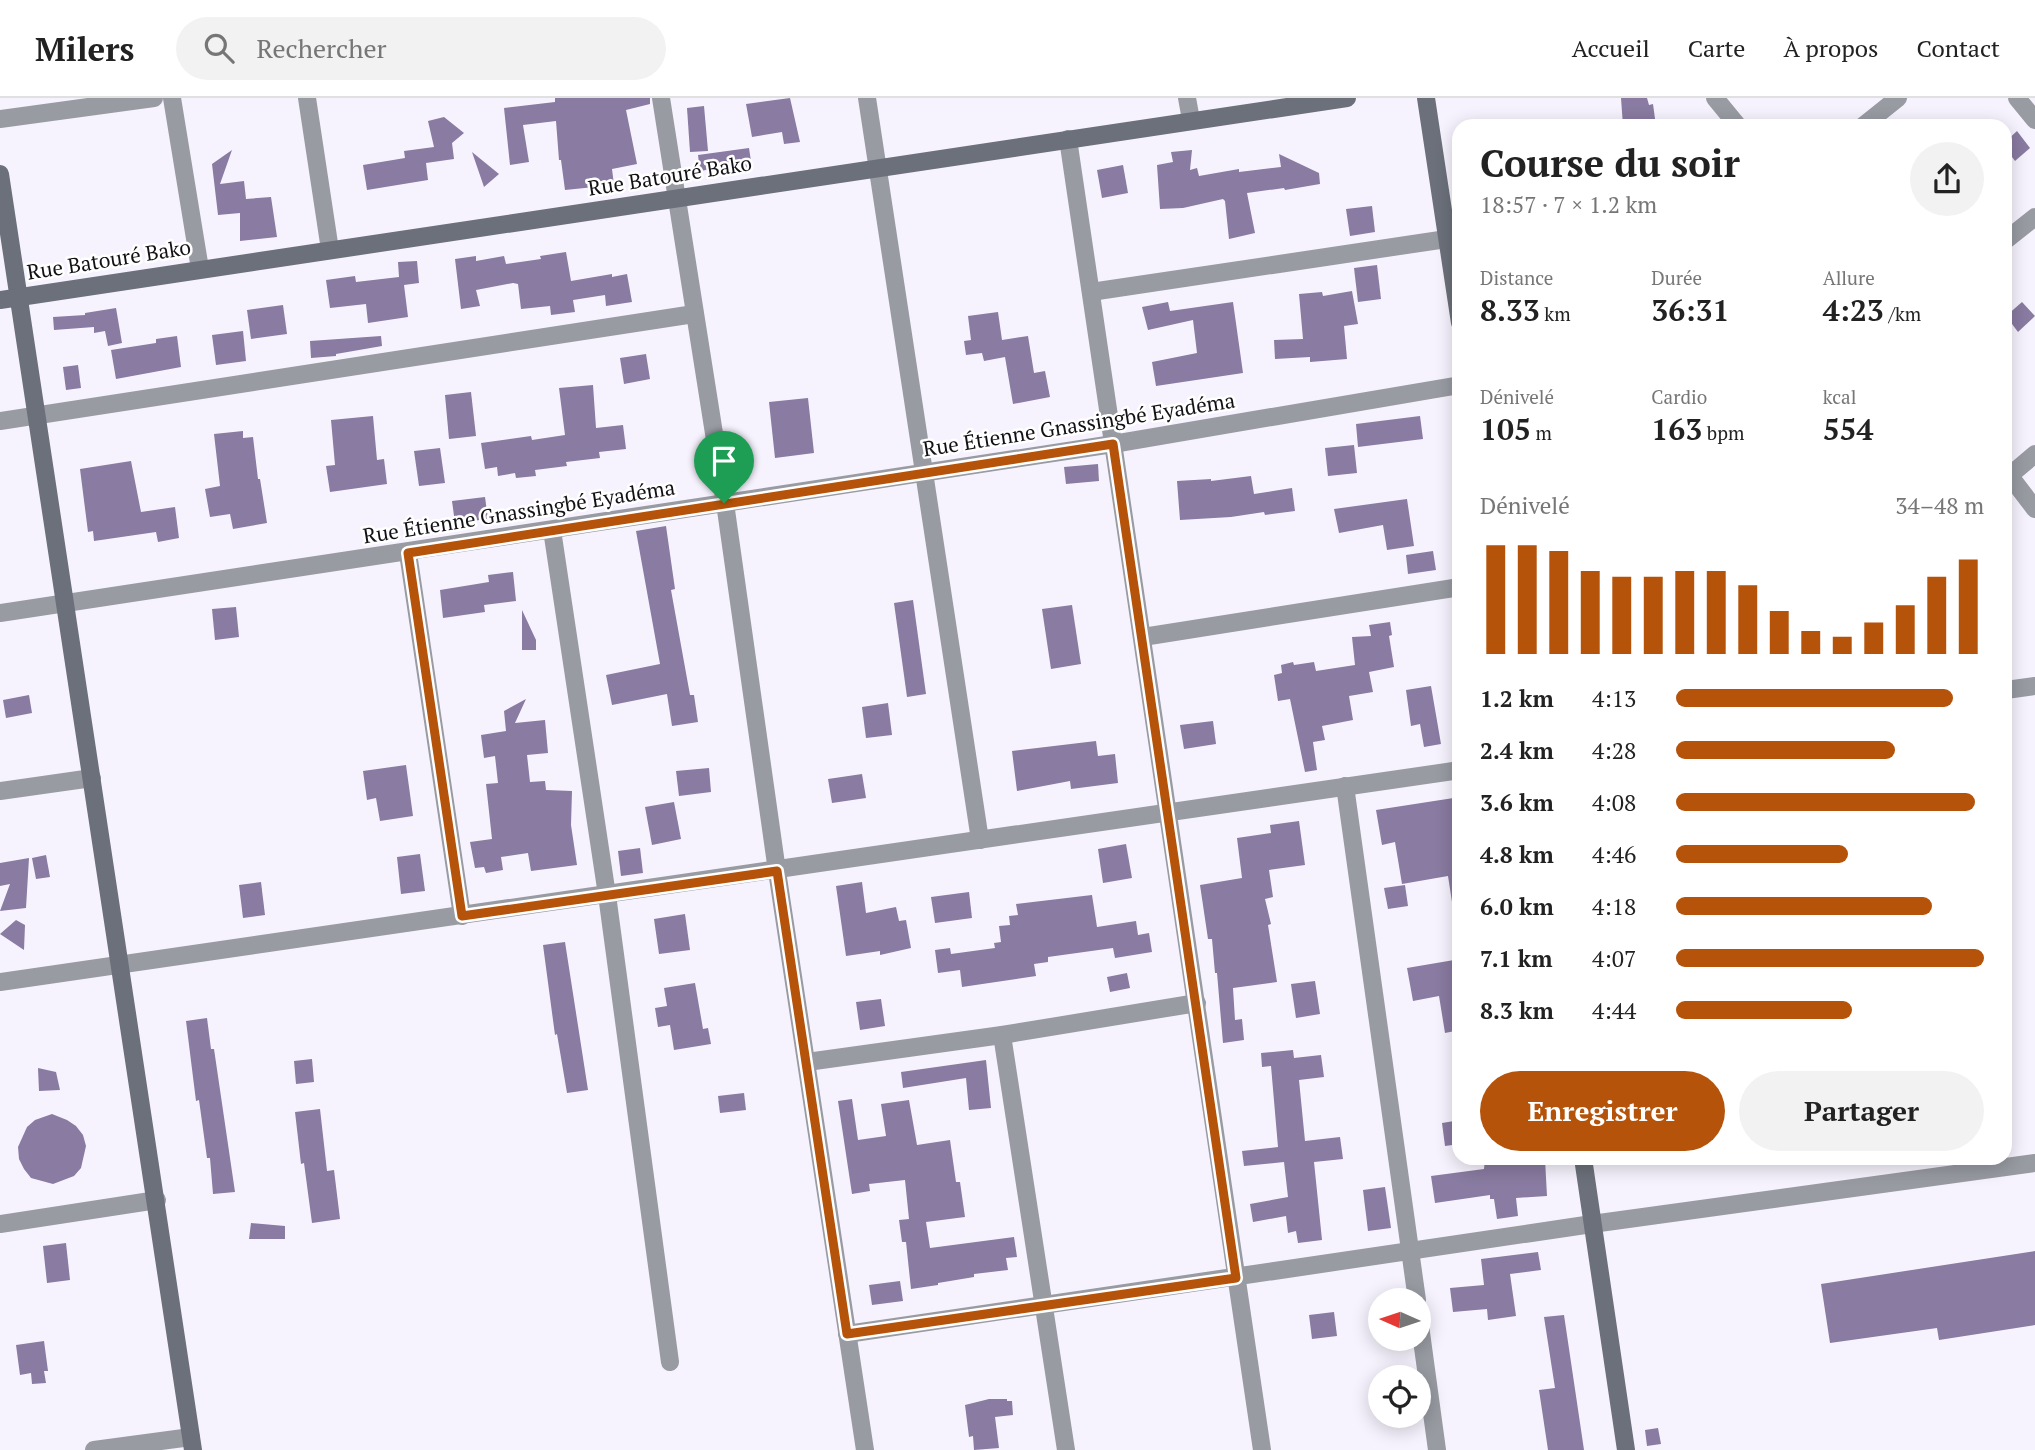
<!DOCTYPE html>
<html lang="fr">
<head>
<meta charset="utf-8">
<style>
  body { margin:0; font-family:"PT Serif",serif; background:#f2f2f2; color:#222; height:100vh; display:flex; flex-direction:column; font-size:26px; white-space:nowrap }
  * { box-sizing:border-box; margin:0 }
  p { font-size:23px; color:#767676 }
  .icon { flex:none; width:38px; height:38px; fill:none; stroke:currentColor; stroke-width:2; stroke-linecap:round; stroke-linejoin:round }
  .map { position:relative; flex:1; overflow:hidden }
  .side { position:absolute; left:1452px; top:21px; width:560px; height:1046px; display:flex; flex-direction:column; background:#fff; border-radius:21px; box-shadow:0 4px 18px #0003 }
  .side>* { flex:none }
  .needle { width:46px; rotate:273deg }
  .controls { position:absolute; left:1368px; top:1190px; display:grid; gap:14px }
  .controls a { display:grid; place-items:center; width:63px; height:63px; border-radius:50%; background:#fff; box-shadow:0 4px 18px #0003; font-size:35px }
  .pin { position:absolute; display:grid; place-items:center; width:60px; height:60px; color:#fff; margin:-72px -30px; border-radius:50% 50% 50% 0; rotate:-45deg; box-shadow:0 0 7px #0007 }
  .pin .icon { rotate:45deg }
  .round { display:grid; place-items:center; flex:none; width:74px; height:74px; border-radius:37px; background:#f2f2f2 }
  .headline { display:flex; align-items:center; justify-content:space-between; height:119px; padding:0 28px }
  h1 { font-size:38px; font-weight:600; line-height:52px }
  .figures { display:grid; grid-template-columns:repeat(3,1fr); gap:10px; height:119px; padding:7px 28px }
  .figures div { display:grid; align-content:center }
  .figures b { font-size:30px; font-weight:600 }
  .figures small { font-size:19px; font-weight:400 }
  .figures p { font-size:19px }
  .chart { height:196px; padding:14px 28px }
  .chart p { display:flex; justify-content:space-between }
  .chart svg { width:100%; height:126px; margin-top:7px; stroke:#b45309; stroke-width:6 }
  .cta { display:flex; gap:14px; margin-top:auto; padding:14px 28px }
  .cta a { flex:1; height:80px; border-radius:42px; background:#b45309; color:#fff; font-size:28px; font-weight:600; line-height:80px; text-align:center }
  .cta a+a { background:#f2f2f2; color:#222 }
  ul { padding:0 28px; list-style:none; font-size:23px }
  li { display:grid; grid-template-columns:112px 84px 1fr; align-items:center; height:52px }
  li i { height:18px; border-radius:9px; background:#b45309 }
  header { display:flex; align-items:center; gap:42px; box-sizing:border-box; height:98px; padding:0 35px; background:#fff; border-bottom:2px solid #e0e0e0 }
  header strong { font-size:33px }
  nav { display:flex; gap:38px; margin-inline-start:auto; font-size:24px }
  .search { width:490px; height:63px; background:#f2f2f2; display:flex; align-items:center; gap:18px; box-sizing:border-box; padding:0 24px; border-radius:38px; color:#767676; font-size:26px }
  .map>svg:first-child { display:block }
  .building { fill:#897ba1 }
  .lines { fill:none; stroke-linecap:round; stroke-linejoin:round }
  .street { stroke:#989ba2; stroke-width:18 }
  .secondary { stroke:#6b707a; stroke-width:18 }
  .route-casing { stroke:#fff; stroke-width:14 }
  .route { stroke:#b45309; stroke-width:9 }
  .labels { text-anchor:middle; stroke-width:5; stroke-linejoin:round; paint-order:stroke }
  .street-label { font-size:21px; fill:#131116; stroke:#fff }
</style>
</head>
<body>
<header>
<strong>Milers</strong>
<div class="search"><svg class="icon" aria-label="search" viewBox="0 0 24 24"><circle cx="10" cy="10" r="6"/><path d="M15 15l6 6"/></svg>Rechercher</div>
<nav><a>Accueil</a><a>Carte</a><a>À propos</a><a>Contact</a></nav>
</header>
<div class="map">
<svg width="2035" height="1352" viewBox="0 0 2035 1352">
  <rect width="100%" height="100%" fill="#f7f3fe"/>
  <g class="building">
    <polygon points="555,0 650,0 650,6 626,12 637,66 612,71 614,87 565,92 561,62 559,62 556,23 523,27 529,64 510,67 504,10 555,4"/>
    <polygon points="790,0 800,44 784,46 782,34 752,39 746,6"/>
    <polygon points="1621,0 1647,0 1649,7 1653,6 1656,28 1623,28"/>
    <polygon points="704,8 708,53 690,54 687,10"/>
    <polygon points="444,19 464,35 452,45 454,61 426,65 428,82 367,92 363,67 405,60 404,53 434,49 428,23"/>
    <polygon points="2017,33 2030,50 2015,63 2006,51 2006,43"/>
    <polygon points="749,50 752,70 718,75 718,70 700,73 698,57"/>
    <polygon points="232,52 220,86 244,83 246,101 271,99 277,139 240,143 240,115 218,117 212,66"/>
    <polygon points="1192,52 1190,72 1197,70 1199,78 1239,71 1239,74 1281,69 1279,56 1319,75 1320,86 1285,92 1284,90 1247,95 1255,135 1229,141 1225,103 1223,101 1183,110 1160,111 1157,67 1173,64 1171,54"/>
    <polygon points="472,54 499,76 484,89"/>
    <polygon points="1123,67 1128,95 1102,100 1097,72"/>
    <polygon points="1372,108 1375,134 1350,138 1346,111"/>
    <polygon points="566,154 571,183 612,176 612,179 627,176 632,204 606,208 605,197 573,202 575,214 551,217 550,208 521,211 518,186 513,185 476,192 480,208 461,211 455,161 476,158 476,163 504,158 506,166 541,161 540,158"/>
    <polygon points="417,163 419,185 404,187 408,219 368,225 366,206 330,210 326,182 355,178 356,184 399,179 398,164"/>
    <polygon points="1377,167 1381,201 1358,204 1354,170"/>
    <polygon points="1352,193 1358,226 1344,228 1347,261 1310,264 1310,259 1275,261 1274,242 1303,241 1299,196 1322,194 1323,198"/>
    <polygon points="1168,204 1170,213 1233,204 1243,275 1156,288 1152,264 1197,255 1193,222 1148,232 1142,209"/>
    <polygon points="2022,204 2035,218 2018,234 2006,218"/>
    <polygon points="283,207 287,236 251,241 247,212"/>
    <polygon points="116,210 122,245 108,248 105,233 94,235 94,229 54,232 53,219 85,217 85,215"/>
    <polygon points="998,214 1002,242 1028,238 1034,275 1045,273 1050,299 1013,306 1005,259 984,263 982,255 966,257 964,243 971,242 968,218"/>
    <polygon points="243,233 246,263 216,267 212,237"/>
    <polygon points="177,238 181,269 116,281 111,252 156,245 156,241"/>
    <polygon points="381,238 382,248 336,256 336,258 311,260 310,243"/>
    <polygon points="646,256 650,281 624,286 620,260"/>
    <polygon points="78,267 81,290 66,292 63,269"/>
    <polygon points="593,287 596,330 623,327 626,351 599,354 600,360 566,364 567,368 535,372 536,378 516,380 515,375 498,378 497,369 485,371 481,345 531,338 532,342 565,337 559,290"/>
    <polygon points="471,294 476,338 449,341 445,297"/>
    <polygon points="808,300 814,355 775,360 769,304"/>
    <polygon points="373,318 377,362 384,361 387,386 330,394 326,368 335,367 331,322"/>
    <polygon points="1420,318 1423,341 1358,349 1356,326"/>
    <polygon points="243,333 243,340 253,339 258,381 260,381 267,425 233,431 230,416 210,419 205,391 220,388 214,336"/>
    <polygon points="1354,347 1357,375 1328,378 1325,350"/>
    <polygon points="440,350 445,385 419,388 414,353"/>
    <polygon points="131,363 141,414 175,409 179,440 158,444 156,434 94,443 93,433 88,434 80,371"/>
    <polygon points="1098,366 1099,383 1066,386 1064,369"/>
    <polygon points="1251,378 1254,396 1292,390 1295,413 1265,417 1264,414 1231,419 1180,422 1177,383 1211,381 1211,383"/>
    <polygon points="485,399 488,421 455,425 452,403"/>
    <polygon points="1407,401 1414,448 1387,452 1383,427 1339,435 1334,411"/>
    <polygon points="666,428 675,491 671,492 690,597 694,597 698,624 672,628 667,596 612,607 606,577 660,566 636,433"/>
    <polygon points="1433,453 1436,472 1408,476 1406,457"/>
    <polygon points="513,474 516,503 484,507 485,514 443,520 440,492 489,484 488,477"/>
    <polygon points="913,502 926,596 907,599 894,505"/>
    <polygon points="1072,507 1081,566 1051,571 1042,511"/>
    <polygon points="236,509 239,539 215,542 212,511"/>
    <polygon points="522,512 536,542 536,552 522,552"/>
    <polygon points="1390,524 1392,537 1389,538 1394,569 1369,574 1373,594 1349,598 1353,622 1322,628 1325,642 1313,644 1317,672 1305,674 1290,601 1278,603 1274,577 1282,575 1281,567 1293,564 1294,567 1314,564 1316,573 1355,567 1352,539 1371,538 1369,527"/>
    <polygon points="1431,588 1441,646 1424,649 1420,626 1411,628 1406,592"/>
    <polygon points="29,597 32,615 6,620 3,602"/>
    <polygon points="526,601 515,625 545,622 548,655 527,657 530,684 545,683 546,692 572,693 571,727 577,767 531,773 528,755 501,759 503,772 486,775 484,769 475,770 470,744 492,741 486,686 498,685 495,658 484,660 481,637 506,633 504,613"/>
    <polygon points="888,605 892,637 866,640 862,609"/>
    <polygon points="1213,623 1216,646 1184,651 1180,627"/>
    <polygon points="1096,643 1098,658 1115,656 1118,685 1071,691 1070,683 1017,693 1012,653"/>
    <polygon points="406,667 413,718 380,723 376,700 367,702 363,673"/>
    <polygon points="709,670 711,694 679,698 676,673"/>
    <polygon points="862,676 866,700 832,705 828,681"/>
    <polygon points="1460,699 1460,803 1452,804 1448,778 1402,786 1395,744 1382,747 1376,712"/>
    <polygon points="674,704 681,741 652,747 645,709"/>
    <polygon points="1299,723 1305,767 1269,772 1273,799 1265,801 1271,826 1268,827 1277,884 1233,890 1235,922 1242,921 1244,942 1223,945 1217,875 1215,875 1212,841 1208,841 1200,787 1242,780 1237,740 1271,735 1270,727"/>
    <polygon points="1126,746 1132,780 1103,785 1098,751"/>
    <polygon points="640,750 643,775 621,778 618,753"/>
    <polygon points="420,756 425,793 401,796 397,759"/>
    <polygon points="46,757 50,779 36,781 32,760"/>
    <polygon points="29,760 26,810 0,813 10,786 0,788 0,765"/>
    <polygon points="261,784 265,817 243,820 239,787"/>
    <polygon points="862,784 866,815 896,809 899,823 906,822 911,850 880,857 880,853 846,858 836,788"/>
    <polygon points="1405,787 1408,808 1388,811 1384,790"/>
    <polygon points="969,794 972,820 935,825 931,799"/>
    <polygon points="1092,797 1097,829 1136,823 1138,837 1149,835 1152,854 1115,860 1113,850 1048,859 1048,864 1034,866 1036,878 962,889 960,872 938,875 935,852 950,850 951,856 995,850 994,845 1001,844 999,828 1010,827 1009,818 1018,817 1016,806"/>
    <polygon points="685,816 690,852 659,856 654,821"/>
    <polygon points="16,822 25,827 24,852 0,836"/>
    <polygon points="565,844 588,992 567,995 557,936 555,937 543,847"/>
    <polygon points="1460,861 1460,932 1445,935 1439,898 1413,903 1407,870"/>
    <polygon points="1127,875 1130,890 1110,894 1107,879"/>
    <polygon points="1315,883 1320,916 1296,920 1291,886"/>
    <polygon points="695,885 703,931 708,930 711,946 674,952 670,927 658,929 655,910 667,908 664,890"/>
    <polygon points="881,901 885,928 860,932 856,904"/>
    <polygon points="207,920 211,951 214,951 235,1094 213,1096 210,1060 207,1060 199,1002 196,1003 186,923"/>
    <polygon points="1293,952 1294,960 1321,957 1324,979 1299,982 1305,1043 1340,1039 1343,1061 1314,1064 1322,1142 1298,1145 1296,1133 1288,1135 1286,1118 1253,1124 1250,1106 1288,1099 1284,1064 1244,1068 1242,1053 1278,1049 1271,968 1262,969 1261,955"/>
    <polygon points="312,961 314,984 296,986 294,963"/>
    <polygon points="986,962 991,1010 969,1012 966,980 903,990 901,974"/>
    <polygon points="38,970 56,974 60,992 39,993"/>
    <polygon points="744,995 746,1012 720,1015 718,998"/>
    <polygon points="852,1001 858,1042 886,1038 881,1006 909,1002 917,1047 950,1042 956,1084 960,1084 965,1119 926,1124 930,1150 1014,1139 1017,1159 1006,1160 1008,1172 974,1176 974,1179 938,1185 938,1187 911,1191 906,1144 902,1144 899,1122 909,1121 905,1082 869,1086 870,1093 852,1096 838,1003"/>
    <polygon points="320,1011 327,1073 334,1072 340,1121 312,1125 304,1065 301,1066 295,1014"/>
    <polygon points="52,1016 67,1022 76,1028 83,1037 86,1048 81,1070 74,1078 53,1086 31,1080 24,1071 19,1061 18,1049 27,1029 35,1022"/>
    <polygon points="1460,1022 1460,1046 1445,1048 1442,1025"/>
    <polygon points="1485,1060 1508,1060 1509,1067 1545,1061 1547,1098 1516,1100 1518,1118 1497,1121 1494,1101 1490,1101 1490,1097 1435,1105 1431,1078 1484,1071"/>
    <polygon points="1385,1089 1391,1130 1368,1133 1363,1092"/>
    <polygon points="251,1125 285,1128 285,1141 249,1141"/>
    <polygon points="66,1145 70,1182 47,1185 43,1148"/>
    <polygon points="2035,1153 2035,1227 1939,1242 1937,1230 1830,1245 1821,1186"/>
    <polygon points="1538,1154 1541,1172 1510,1176 1516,1218 1488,1222 1487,1211 1453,1214 1450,1190 1484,1187 1481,1161"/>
    <polygon points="900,1183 903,1203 872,1207 869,1187"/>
    <polygon points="1334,1214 1337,1238 1312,1241 1309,1217"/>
    <polygon points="1564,1217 1584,1352 1548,1352 1539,1292 1555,1290 1544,1219"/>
    <polygon points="44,1243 48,1273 44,1273 46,1285 32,1286 31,1275 20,1277 16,1247"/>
    <polygon points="989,1301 1007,1301 1007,1303 1012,1303 1013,1317 995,1319 999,1350 974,1352 973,1338 969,1339 965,1307"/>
    <polygon points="1658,1330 1661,1346 1647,1348 1645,1332"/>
  </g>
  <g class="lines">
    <g class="street">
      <polyline points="172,0 200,171"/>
      <polyline points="307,0 330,152"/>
      <polyline points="661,0 725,405 777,773 865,1352"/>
      <polyline points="867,0 980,742"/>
      <polyline points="1187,0 1191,22"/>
      <polyline points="1715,0 1738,28"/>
      <polyline points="2017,0 2035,22"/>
      <polyline points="0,21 154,0"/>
      <polyline points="1863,28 1898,0"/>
      <polyline points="1068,41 1262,1352"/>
      <polyline points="2006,142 2035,119"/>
      <polyline points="1091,194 1460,139"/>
      <polyline points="0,323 694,216"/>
      <polyline points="2006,373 2035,411"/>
      <polyline points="2009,378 2035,356"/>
      <polyline points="552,432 607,797 670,1264"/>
      <polyline points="408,455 462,818"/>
      <polyline points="0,515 1113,346 1460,287"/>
      <polyline points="1143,539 1460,489"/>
      <polyline points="2006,592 2035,588"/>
      <polyline points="1345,688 1417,1202"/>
      <polyline points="0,693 92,680"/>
      <polyline points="0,884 1460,672"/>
      <polyline points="1002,937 1066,1352"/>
      <polyline points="807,964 1002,937 1197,905"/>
      <polyline points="0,1126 157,1102"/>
      <polyline points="1419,1220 1437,1352"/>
      <polyline points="847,1236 1592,1126 2035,1065"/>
      <polyline points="94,1352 191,1339"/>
    </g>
    <g class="secondary">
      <polyline points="1426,0 1460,225"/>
      <path d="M0,76C66,501 132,926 193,1352"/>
      <polyline points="0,202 1347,0"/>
      <polyline points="1583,1060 1626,1352"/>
    </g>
  </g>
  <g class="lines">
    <defs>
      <polygon id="route" points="1113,346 1236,1180 847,1236 777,773 462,818 408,455"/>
    </defs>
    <use href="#route" class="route-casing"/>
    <use href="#route" class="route"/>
  </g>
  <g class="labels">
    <g class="street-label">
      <text transform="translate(670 78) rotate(-9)" y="7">Rue Batouré Bako</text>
      <text transform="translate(109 162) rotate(-9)" y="7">Rue Batouré Bako</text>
      <text transform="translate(1079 327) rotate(-9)" y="7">Rue Étienne Gnassingbé Eyadéma</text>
      <text transform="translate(519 414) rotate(-9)" y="7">Rue Étienne Gnassingbé Eyadéma</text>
    </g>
  </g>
</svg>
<div class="controls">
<a><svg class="needle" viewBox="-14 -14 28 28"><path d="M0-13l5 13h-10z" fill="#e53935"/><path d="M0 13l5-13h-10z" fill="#767676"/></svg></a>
<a><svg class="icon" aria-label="locate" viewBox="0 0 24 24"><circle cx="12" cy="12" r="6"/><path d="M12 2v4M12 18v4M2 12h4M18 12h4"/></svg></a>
</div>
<div class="pin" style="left:724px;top:405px;background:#1e9e55"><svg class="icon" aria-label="arrive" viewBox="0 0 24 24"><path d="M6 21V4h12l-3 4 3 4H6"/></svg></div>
<section class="side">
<div class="headline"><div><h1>Course du soir</h1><p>18:57 · 7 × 1.2 km</p></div><a class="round"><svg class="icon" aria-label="share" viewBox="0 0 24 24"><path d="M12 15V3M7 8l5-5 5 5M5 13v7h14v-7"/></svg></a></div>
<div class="figures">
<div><p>Distance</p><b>8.33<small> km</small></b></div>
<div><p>Durée</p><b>36:31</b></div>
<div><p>Allure</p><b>4:23<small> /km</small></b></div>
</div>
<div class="figures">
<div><p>Dénivelé</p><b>105<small> m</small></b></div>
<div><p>Cardio</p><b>163<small> bpm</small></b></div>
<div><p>kcal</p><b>554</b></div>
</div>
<div class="chart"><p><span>Dénivelé</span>34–48 m</p>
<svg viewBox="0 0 160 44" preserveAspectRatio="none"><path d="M5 44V6M15 44V6M25 44V8M35 44V15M45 44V17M55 44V17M65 44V15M75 44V15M85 44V20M95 44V29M105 44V36M115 44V38M125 44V33M135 44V27M145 44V17M155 44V11"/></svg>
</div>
<ul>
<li><b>1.2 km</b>4:13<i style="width:90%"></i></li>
<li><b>2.4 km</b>4:28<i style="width:71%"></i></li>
<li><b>3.6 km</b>4:08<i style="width:97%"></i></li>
<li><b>4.8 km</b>4:46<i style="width:56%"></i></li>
<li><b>6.0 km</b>4:18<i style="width:83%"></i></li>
<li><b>7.1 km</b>4:07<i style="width:100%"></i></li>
<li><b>8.3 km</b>4:44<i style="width:57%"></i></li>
</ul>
<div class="cta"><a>Enregistrer</a><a>Partager</a></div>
</section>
</div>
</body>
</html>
